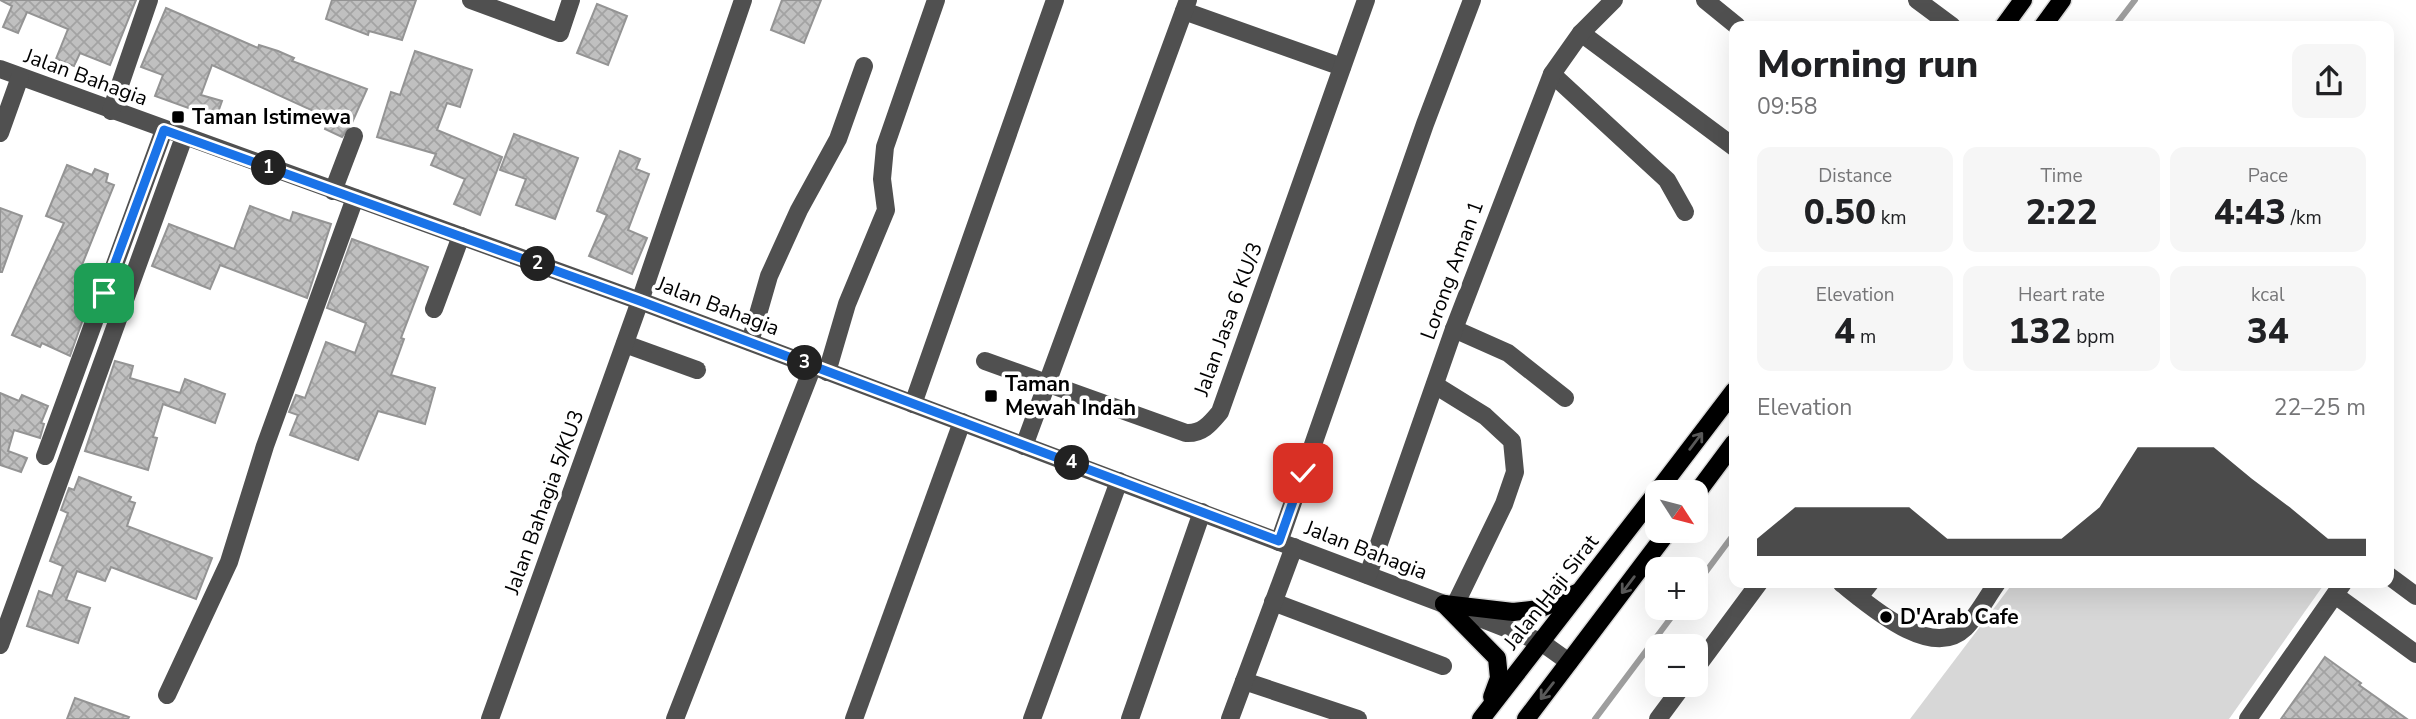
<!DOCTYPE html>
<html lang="en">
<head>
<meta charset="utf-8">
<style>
  body { margin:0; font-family:"Nunito Sans",sans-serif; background:#f6f6f6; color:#202124; height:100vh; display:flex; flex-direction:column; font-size:26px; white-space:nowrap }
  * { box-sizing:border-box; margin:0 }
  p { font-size:23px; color:#757577 }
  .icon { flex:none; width:38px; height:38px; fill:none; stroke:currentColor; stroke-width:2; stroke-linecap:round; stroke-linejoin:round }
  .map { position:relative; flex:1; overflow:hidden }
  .sheet { position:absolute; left:1729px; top:21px; width:665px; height:567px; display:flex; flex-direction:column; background:#fff; border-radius:14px; box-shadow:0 7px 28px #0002 }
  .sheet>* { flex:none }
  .needle { width:46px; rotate:126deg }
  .buttons { position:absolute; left:1645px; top:480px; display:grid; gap:14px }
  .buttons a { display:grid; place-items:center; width:63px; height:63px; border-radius:14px; background:#fff; box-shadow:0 7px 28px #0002; font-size:35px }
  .pin { position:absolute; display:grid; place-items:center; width:60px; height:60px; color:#fff; margin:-30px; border-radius:14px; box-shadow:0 4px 10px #0006 }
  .km { position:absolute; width:35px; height:35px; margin:-18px; border-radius:50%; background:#222; color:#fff; font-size:19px; line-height:35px; text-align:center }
  .round { display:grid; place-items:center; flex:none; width:74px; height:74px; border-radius:14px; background:#f6f6f6 }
  .overview { display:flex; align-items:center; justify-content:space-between; height:119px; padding:0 28px }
  h1 { font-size:38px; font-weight:800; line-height:52px }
  .figures { display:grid; grid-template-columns:repeat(3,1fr); gap:10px; height:119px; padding:7px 28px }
  .figures div { display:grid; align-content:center; border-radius:14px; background:#f6f6f6; text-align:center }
  .figures b { font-size:35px; font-weight:800 }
  .figures small { font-size:19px; font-weight:400 }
  .figures p { font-size:19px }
  .chart { height:196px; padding:14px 28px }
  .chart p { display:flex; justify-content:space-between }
  .chart svg { width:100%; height:126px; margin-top:7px; fill:#000; opacity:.7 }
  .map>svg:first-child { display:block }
  .park { fill:#d7d7d7 }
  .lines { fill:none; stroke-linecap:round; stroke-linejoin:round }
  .stream { stroke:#9e9e9e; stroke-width:6 }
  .building { fill:url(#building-cross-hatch); stroke:#949494; stroke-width:2 }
  .major-casing { stroke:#dbdbdb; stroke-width:21 }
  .minor { stroke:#505050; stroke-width:18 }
  .major { stroke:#000; stroke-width:18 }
  .oneway { stroke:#595959 }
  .route-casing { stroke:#fff; stroke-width:14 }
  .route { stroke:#1a73e8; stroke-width:9 }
  .poi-dot { fill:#000; stroke:#fff; stroke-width:2.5 }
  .labels { text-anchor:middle; stroke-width:7; stroke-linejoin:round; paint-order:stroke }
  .street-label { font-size:21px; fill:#000; stroke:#fff }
  .poi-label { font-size:21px; font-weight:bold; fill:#000; stroke:#fff; text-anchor:start }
</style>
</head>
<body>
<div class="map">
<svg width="2416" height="719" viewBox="0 0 2416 719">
  <defs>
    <pattern id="building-cross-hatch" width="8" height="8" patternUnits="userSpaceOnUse" patternTransform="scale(1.75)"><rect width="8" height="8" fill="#c0c0c0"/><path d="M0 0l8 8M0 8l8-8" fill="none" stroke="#a3a3a3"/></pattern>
  </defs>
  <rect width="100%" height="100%" fill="#fff"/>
  <polygon class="park" points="2013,583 2325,583 2229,719 1910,719"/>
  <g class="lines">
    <g class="stream">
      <polyline points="2115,26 2135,0"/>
      <polyline points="1696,585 1734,534"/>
      <polyline points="1595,719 1679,607"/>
    </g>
  </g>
  <g class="building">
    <polygon points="0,0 136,0 110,65 80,53 74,66 56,59 68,29 27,12 18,33 3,27 12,6"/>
    <polygon points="332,0 416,0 402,40 369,31 368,35 326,19"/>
    <polygon points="782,0 821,0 804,43 771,30"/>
    <polygon points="597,4 627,16 608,65 577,53"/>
    <polygon points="166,8 258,48 259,45 278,51 294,58 292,61 367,89 351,125 342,137 325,129 329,118 212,65 201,95 222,101 216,118 155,96 163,75 141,67"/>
    <polygon points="415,51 472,70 460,107 447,103 437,130 502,157 480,215 454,204 465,179 431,165 436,154 377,137 391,92 400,95"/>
    <polygon points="514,134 578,158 555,219 516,205 526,179 500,170"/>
    <polygon points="620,151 640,159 636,169 649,174 628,230 647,238 632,274 589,256 607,215 597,211"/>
    <polygon points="67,165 92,175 95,169 108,174 106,182 114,185 82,265 85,266 77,284 93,291 70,356 42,343 40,347 12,335 64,223 46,216"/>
    <polygon points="250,206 290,221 293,212 331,224 307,298 220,265 210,289 152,266 169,224 234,249"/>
    <polygon points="0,208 22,216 2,272 0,272"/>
    <polygon points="352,239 428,267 401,338 404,339 391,375 435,388 425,424 378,411 358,460 290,435 298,415 289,412 296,395 305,398 326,342 355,353 366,323 327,308"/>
    <polygon points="115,361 133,366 130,378 180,393 185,379 225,394 215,423 163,404 153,437 157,438 148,470 85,451"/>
    <polygon points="0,393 19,401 22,395 48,406 41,423 44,424 40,438 14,430 8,451 27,458 21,472 0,465"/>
    <polygon points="79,477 131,497 129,501 135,503 127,526 212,558 196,599 111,567 105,581 77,571 66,600 90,608 78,643 27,626 39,591 52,596 63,566 50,561 68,513 61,510 69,488 74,490"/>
    <polygon points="2325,657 2361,683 2359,685 2407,719 2281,719"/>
    <polygon points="75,698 129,717 128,719 67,719"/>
  </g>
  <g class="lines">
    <defs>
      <g id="major">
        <polyline points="2004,26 2023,0"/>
        <polyline points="2043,26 2062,0"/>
        <polyline points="1657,492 1734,391"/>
        <polyline points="1696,494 1734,443"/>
        <polyline points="1444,604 1513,612 1539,609 1579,592"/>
        <polyline points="1444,604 1497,658 1499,678 1492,697"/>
        <polyline points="1481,719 1657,492"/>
        <polyline points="1526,719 1669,530"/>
      </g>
    </defs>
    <use href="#major" class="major-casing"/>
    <g class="minor">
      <polyline points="471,0 560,33 571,0"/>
      <polyline points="1705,0 1737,26"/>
      <polyline points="1917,0 1952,26"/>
      <polyline points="1184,11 1342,67"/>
      <polyline points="1581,33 1734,147"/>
      <polyline points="0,69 640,301 1444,604 1541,642 1569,662"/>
      <polyline points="1552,74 1667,180 1685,212"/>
      <polyline points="111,111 149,0"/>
      <polyline points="0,133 20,77"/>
      <polyline points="333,191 354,136"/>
      <polyline points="434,309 461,236"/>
      <polyline points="1454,329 1508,353 1565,398"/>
      <polyline points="750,342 769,276 799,210 838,139 864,66"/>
      <polyline points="625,344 697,370"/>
      <path d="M985,361L1186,433C1202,434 1210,424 1220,412L1366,0"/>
      <polyline points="827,372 847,304 886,210 882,179 885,147 936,0"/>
      <polyline points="1435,385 1485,416 1512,441 1515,472 1504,504 1455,605"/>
      <polyline points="913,404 1055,0"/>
      <polyline points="1024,446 1188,0"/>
      <polyline points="45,456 164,130"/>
      <polyline points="1279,542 1425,124 1472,0"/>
      <polyline points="1368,575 1454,329 1552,74 1581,33 1614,0"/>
      <polyline points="2389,576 2416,596"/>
      <path d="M1841,583C1869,605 1931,661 1965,628C1977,616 1987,597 1997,583"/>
      <polyline points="2335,595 2416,654"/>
      <polyline points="1859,597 1870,583"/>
      <polyline points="1273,602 1443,666"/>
      <polyline points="0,645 184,137"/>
      <polyline points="1696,668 1759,583"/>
      <polyline points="1244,681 1358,719"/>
      <polyline points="167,695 229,562 265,446 355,198"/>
      <polyline points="490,719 640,301 743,0"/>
      <polyline points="675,719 813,366"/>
      <polyline points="854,719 962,422"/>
      <polyline points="1032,719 1119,481"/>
      <polyline points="1130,719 1202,512"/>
      <polyline points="1230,719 1294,547"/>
      <polyline points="1658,719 1684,684"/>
      <polyline points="2248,719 2343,583"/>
    </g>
    <use href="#major" class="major"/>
  </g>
  <defs><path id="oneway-shaft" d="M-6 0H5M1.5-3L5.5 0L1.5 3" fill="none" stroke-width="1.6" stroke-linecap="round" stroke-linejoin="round" transform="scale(1.75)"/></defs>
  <g class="oneway">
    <use href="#oneway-shaft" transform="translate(1696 441) rotate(-53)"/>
    <use href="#oneway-shaft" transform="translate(1628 585) rotate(127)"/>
    <use href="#oneway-shaft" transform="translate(1547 691) rotate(128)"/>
  </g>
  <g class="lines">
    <defs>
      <polyline id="route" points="104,293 164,130 640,301 1279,541 1303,473"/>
    </defs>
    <use href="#route" class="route-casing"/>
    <use href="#route" class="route"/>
  </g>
  <g class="poi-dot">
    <rect x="171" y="110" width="14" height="14" rx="3.5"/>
    <rect x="984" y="389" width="14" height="14" rx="3.5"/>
    <circle cx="1886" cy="617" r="7"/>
  </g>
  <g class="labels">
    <g class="street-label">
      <text transform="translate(86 77) rotate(20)" y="7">Jalan Bahagia</text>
      <text transform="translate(1452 270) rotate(-70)" y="7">Lorong Aman 1</text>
      <text transform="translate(718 306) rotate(21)" y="7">Jalan Bahagia</text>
      <text transform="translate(1228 319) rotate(-70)" y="7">Jalan Jasa 6 KU/3</text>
      <text transform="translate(544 502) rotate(-70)" y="7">Jalan Bahagia 5/KU3</text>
      <text transform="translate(1366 550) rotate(21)" y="7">Jalan Bahagia</text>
      <text transform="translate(1551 592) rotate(-52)" y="7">Jalan Haji Sirat</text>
    </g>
    <g class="poi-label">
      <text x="192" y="124">Taman Istimewa</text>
      <text x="1005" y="391">Taman<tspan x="1005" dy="24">Mewah Indah</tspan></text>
      <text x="1900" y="624">D'Arab Cafe</text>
    </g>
  </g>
</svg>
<div class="buttons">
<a><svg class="needle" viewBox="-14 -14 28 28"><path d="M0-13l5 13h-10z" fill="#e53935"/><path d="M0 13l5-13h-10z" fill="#757577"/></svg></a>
<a>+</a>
<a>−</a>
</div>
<div class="pin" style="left:104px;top:293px;background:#1e9e55"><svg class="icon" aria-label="arrive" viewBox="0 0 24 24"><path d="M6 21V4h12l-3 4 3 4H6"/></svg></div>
<div class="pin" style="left:1303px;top:473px;background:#d93025"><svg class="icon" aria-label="check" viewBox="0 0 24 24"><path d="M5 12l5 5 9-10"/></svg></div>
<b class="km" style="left:269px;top:168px">1</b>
<b class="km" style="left:538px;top:264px">2</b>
<b class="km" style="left:805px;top:363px">3</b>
<b class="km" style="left:1072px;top:463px">4</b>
<section class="sheet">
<div class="overview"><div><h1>Morning run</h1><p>09:58</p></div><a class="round"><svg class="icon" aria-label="share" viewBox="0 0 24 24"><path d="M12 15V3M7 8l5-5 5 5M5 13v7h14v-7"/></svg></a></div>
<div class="figures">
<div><p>Distance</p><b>0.50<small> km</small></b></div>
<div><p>Time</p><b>2:22</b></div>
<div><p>Pace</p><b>4:43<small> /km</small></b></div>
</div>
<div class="figures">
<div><p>Elevation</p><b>4<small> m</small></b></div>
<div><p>Heart rate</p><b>132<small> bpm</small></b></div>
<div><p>kcal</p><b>34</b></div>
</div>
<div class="chart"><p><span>Elevation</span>22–25 m</p>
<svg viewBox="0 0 160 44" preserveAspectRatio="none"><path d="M0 44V38L10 27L20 27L30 27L40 27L50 38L60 38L70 38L80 38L90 27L100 6L110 6L120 6L130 17L140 27L150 38L160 38V44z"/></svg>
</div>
</section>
</div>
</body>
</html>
